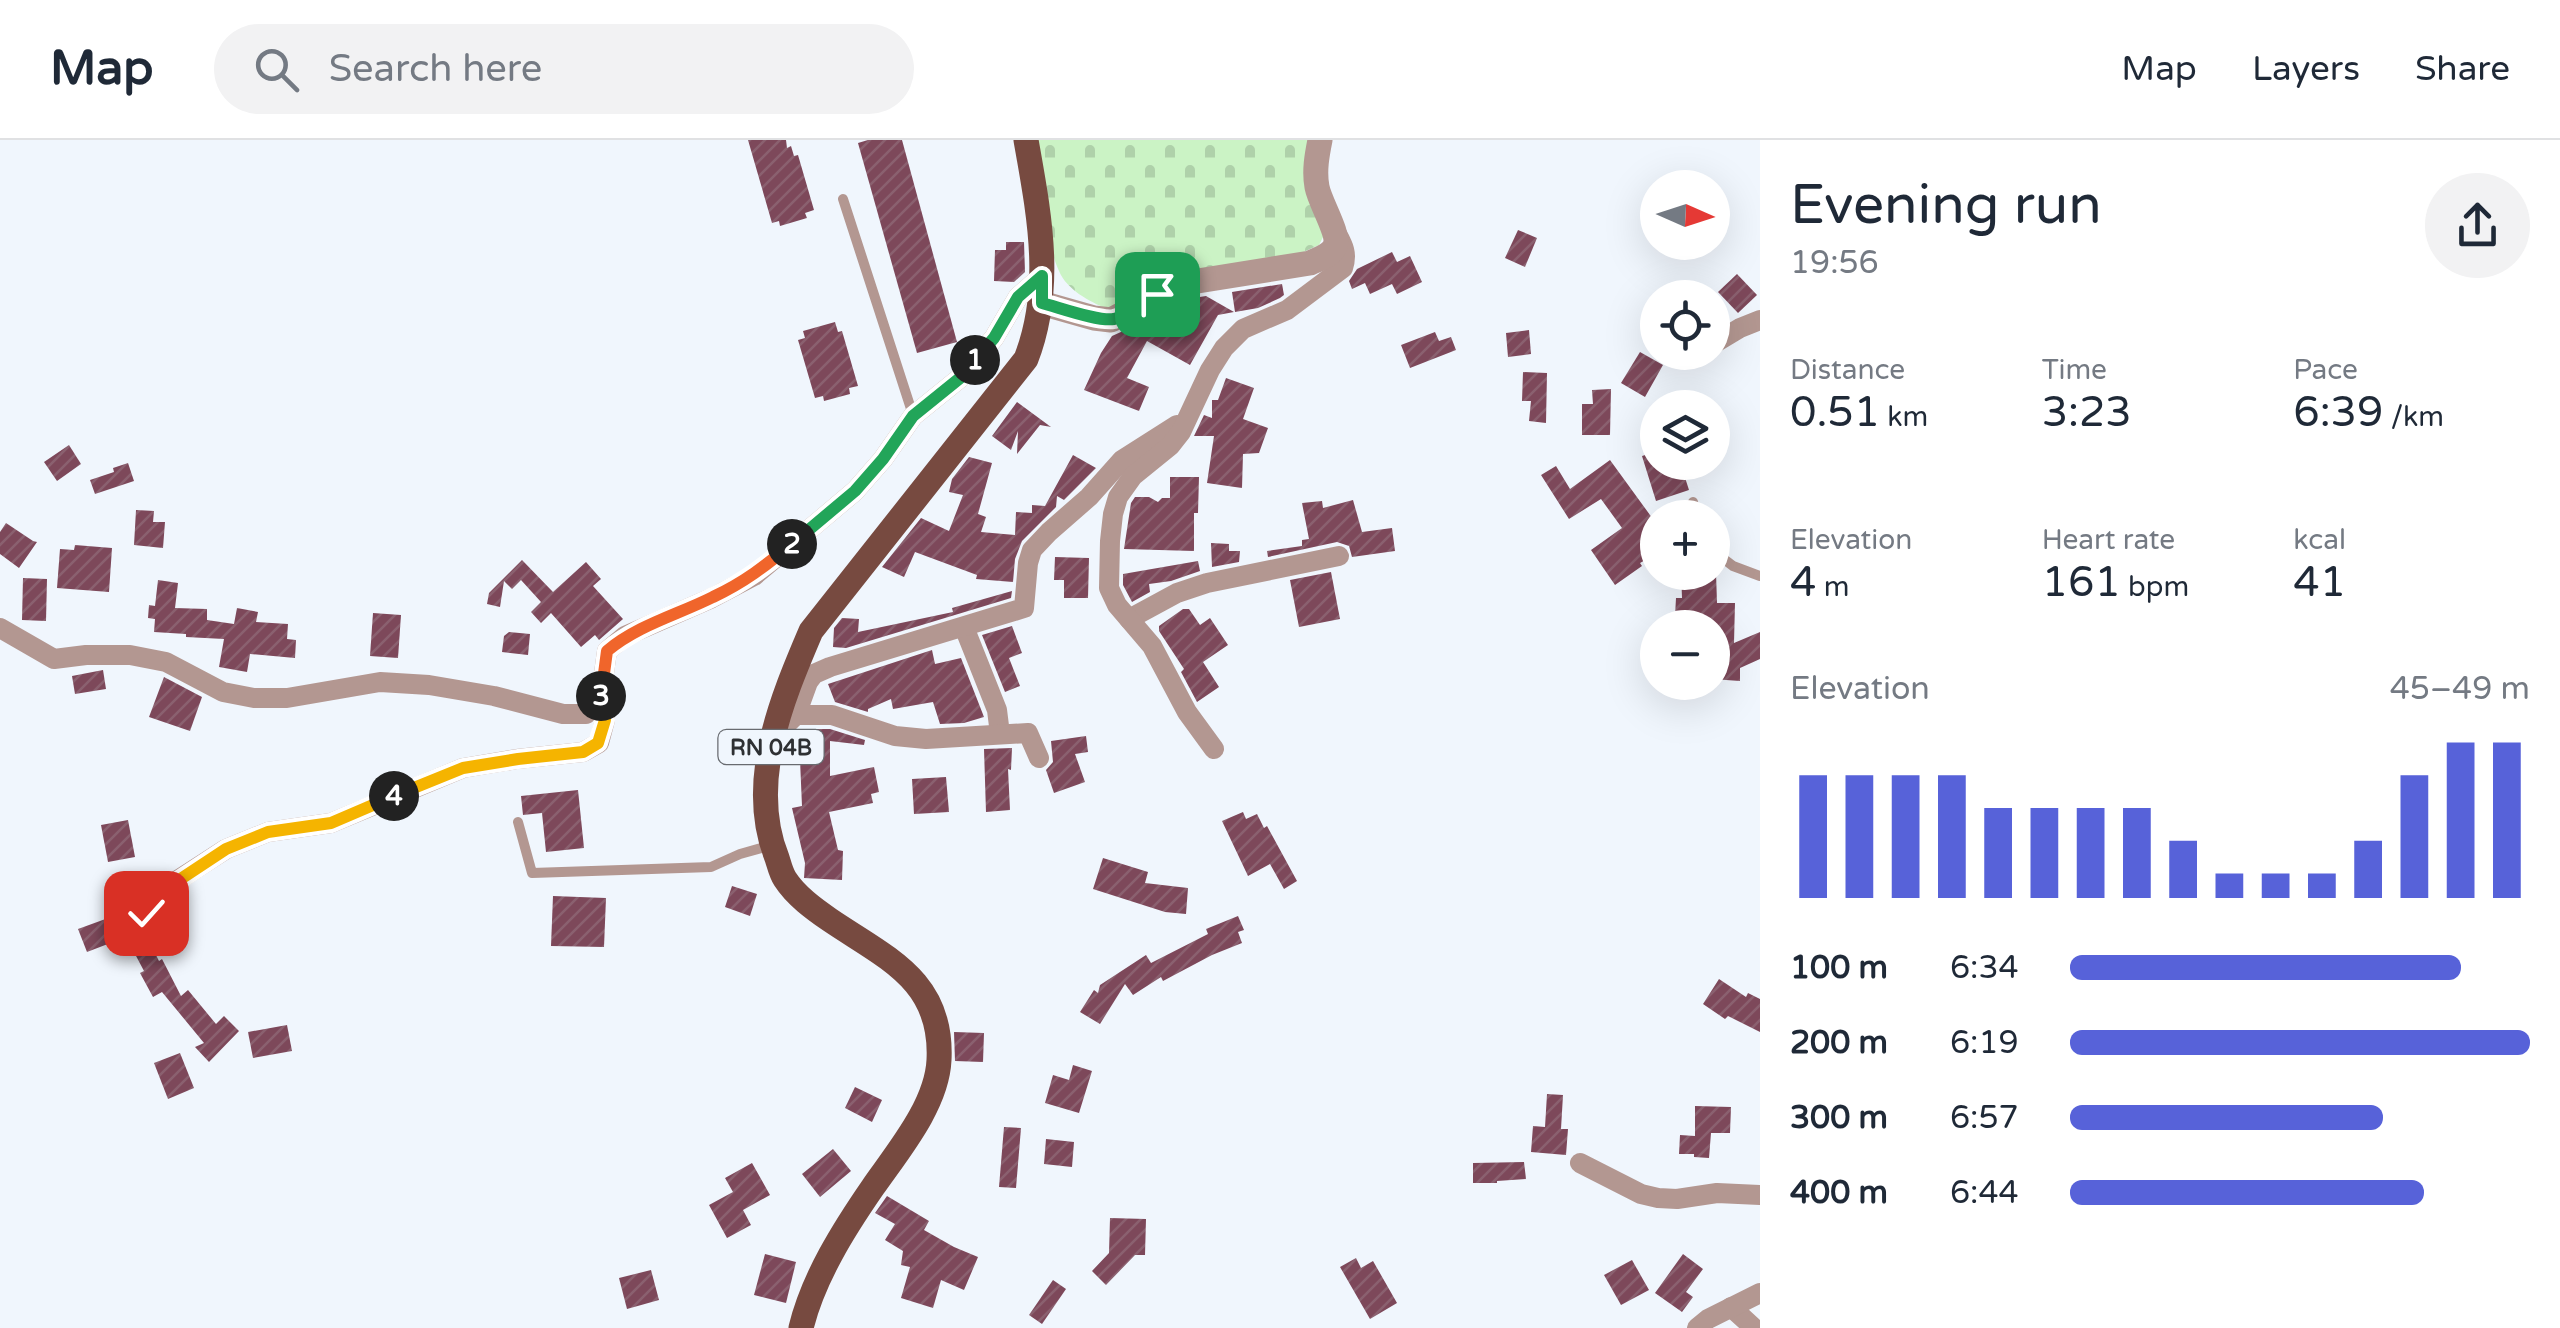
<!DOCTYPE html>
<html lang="en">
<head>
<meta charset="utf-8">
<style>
  body { margin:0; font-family:"Varela Round",sans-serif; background:#f2f2f3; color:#1f2937; height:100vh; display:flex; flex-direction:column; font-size:38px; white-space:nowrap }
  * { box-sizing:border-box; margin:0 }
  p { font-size:32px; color:#747a83 }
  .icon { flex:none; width:55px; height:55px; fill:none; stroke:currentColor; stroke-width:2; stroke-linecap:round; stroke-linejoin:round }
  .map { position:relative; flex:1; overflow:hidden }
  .side { display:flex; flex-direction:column; background:#fff; width:800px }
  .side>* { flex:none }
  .needle { width:65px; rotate:93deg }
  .tools { position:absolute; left:1640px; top:30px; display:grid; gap:20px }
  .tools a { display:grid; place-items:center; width:90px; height:90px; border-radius:50%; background:#fff; box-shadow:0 10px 40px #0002; font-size:50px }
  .pin { position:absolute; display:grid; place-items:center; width:85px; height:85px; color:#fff; margin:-42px; border-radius:20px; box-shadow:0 5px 15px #0006 }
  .km { position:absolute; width:50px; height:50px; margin:-25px; border-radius:50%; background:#222; color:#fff; font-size:28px; line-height:50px; text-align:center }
  .round { display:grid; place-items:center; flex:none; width:105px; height:105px; border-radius:52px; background:#f2f2f3 }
  .overview { display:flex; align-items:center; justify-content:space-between; height:170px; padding:0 30px }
  h1 { font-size:55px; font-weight:600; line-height:75px }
  .stats { display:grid; grid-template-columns:repeat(3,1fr); gap:15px; height:170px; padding:10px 30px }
  .stats div { display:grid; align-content:center }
  .stats b { font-size:42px; font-weight:600 }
  .stats small { font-size:28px; font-weight:400 }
  .stats p { font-size:28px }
  .chart { height:280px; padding:20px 30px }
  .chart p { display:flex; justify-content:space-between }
  .chart svg { width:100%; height:180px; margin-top:10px; stroke:#5762d9; stroke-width:6 }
  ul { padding:0 30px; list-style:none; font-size:32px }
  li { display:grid; grid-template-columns:160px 120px 1fr; align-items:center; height:75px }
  li i { height:25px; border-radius:12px; background:#5762d9 }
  header { display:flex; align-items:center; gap:60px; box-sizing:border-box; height:140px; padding:0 50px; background:#fff; border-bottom:2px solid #e0e1e3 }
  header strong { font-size:48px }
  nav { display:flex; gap:55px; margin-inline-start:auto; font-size:35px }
  .search { width:700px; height:90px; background:#f2f2f3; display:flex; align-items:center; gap:25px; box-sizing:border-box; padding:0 35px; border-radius:55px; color:#747a83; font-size:38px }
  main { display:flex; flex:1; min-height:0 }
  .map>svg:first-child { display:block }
  .cemetery { fill:url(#cemetery-stones) }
  .building { fill:url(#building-hatch) }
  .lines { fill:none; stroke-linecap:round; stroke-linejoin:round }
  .service { stroke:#b39791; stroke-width:10 }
  .minor { stroke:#b39791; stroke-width:20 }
  .tertiary { stroke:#b39791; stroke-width:25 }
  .primary { stroke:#774a40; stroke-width:25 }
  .split-1-casing { stroke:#fff; stroke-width:20 }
  .split-2-casing { stroke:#fff; stroke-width:20 }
  .split-3-casing { stroke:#fff; stroke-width:20 }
  .split-4-casing { stroke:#fff; stroke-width:20 }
  .split-5-casing { stroke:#fff; stroke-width:20 }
  .split-1 { stroke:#22a559; stroke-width:12 }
  .split-2 { stroke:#22a559; stroke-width:12 }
  .split-3 { stroke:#f0652b; stroke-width:12 }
  .split-4 { stroke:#f5b400; stroke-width:12 }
  .split-5 { stroke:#f5b400; stroke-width:12 }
  .labels { text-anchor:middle; stroke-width:10; stroke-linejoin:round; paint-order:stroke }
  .shield { fill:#f0f6fd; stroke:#686b70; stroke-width:2.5 }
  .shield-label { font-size:22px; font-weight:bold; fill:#2e3033 }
</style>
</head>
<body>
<header>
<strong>Map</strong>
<div class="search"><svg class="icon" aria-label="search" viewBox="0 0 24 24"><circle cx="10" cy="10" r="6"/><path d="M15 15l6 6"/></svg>Search here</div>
<nav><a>Map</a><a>Layers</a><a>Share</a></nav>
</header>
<main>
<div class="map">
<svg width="1760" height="1188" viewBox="0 0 1760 1188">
  <defs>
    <pattern id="cemetery-stones" width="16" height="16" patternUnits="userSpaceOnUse" patternTransform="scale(2.5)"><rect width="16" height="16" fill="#cbf3c5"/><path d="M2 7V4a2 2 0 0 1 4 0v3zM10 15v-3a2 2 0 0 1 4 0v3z" fill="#afd1aa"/></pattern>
    <pattern id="building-hatch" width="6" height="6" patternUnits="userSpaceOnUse" patternTransform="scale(2.5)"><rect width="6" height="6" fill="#7d485a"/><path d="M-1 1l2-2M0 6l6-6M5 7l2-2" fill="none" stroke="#8a606f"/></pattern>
  </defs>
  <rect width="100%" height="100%" fill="#f0f6fd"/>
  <path class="cemetery" d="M1034,0H1309L1326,91L1319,105L1299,114L1107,169C1089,161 1067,150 1059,131C1044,98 1040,37 1034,0Z"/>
  <g class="building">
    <polygon points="748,0 786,0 787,8 791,6 794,16 798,15 814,70 805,73 807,78 780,86 779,81 772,83"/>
    <polygon points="868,0 902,0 957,202 917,213 858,3"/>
    <polygon points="1518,90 1537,98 1525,127 1505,118"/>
    <polygon points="1006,102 1024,102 1025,132 1014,142 994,141 995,110 1006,110"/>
    <polygon points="1392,112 1397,122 1410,116 1422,142 1397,154 1392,144 1370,154 1365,143 1352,149 1349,141 1357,129"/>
    <polygon points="1737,134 1757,155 1738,173 1718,152"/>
    <polygon points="1282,144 1284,155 1280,158 1258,168 1235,172 1232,152"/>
    <polygon points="1206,156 1234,172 1218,175 1190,225 1147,201 1127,238 1149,247 1139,271 1084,250 1101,213 1112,196 1132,187 1142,192 1148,179 1178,163 1184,165 1187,159"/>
    <polygon points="835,182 838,192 842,191 858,246 849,248 850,254 824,261 823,256 815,258 798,200 805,198 803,191"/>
    <polygon points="1529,190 1531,214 1508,217 1506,193"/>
    <polygon points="1435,192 1439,201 1451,197 1456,210 1410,228 1401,205"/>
    <polygon points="1640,212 1663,225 1645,257 1621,243"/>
    <polygon points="1523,232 1547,233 1546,283 1529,281 1531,261 1522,261"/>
    <polygon points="1226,238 1254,248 1243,279 1268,288 1259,313 1243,314 1242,348 1207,343 1214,296 1194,296 1204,275 1212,278 1212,260 1218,260"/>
    <polygon points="1611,249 1610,295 1582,295 1582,264 1593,264 1592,250"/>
    <polygon points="1017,262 1051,287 1040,285 1017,314 1018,291 1011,310 992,296"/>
    <polygon points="69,305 81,324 57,341 44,322"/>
    <polygon points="1658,311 1658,322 1680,322 1689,350 1656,361 1642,316"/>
    <polygon points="1073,315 1096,328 1064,360 1057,356 1056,367 1022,401 1015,419 1013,442 976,439 977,435 915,412 904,437 882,427 921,378 949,391 963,355 949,352 952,339 969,317 992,323 978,374 986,377 981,392 1015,395 1016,372 1032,373 1032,365 1045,366"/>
    <polygon points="1610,320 1658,386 1658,413 1640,423 1642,426 1615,445 1591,410 1622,388 1601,359 1569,379 1541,335 1556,326 1570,349"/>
    <polygon points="128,323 134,341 95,354 90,340 114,332 113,328"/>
    <polygon points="1170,337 1199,337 1198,373 1194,373 1194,411 1124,409 1131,363 1135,357 1149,357 1158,362 1162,358 1170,358"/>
    <polygon points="1353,360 1362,392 1392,388 1395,411 1352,417 1349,406 1337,402 1268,417 1267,411 1302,406 1302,400 1309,399 1302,363 1322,361 1323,368"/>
    <polygon points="136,370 154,371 153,382 165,382 163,408 134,405"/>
    <polygon points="6,383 33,401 37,402 19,428 0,414 0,392"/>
    <polygon points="1211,403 1229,404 1229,411 1240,411 1239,422 1212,427"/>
    <polygon points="75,405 112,408 109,452 57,448 60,409 74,410"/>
    <polygon points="1055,417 1089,418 1088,458 1064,458 1064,440 1054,440"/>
    <polygon points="522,420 553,452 586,422 601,439 593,446 623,479 599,500 595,495 581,507 551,473 541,483 531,472 541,462 521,440 512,449 504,441 500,467 487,464 489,453"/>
    <polygon points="1198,421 1200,431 1171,441 1149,444 1150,452 1132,462 1123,445 1123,434"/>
    <polygon points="1331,432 1340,479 1299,487 1290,440"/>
    <polygon points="1681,432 1716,432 1717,463 1735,463 1734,503 1760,492 1760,519 1740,528 1740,541 1712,539 1712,488 1695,488 1695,477 1675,476 1676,458 1682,458"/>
    <polygon points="23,438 47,439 46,481 22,480"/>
    <polygon points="158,440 178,443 175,468 207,469 207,480 234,484 237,468 258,472 256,482 288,484 287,499 296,500 295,518 250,514 247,532 219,527 224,499 186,497 186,494 154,492 155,479 148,478 149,465 155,466"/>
    <polygon points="1012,451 1011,458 846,508 833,507 834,488 842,478 859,479 858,492 953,472 952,468"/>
    <polygon points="1183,469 1189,469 1200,485 1210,478 1228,505 1203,522 1219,547 1197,562 1181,532 1184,529 1159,491 1159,486"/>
    <polygon points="373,473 401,475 398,518 370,516"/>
    <polygon points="1012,486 1022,513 1009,518 1020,546 1005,552 982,495"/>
    <polygon points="509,492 530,494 528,515 502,512 504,496"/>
    <polygon points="932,510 935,524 961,518 984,577 964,583 940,584 933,562 893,569 891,559 868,569 868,572 835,562 828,544"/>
    <polygon points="103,530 106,549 75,554 72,536"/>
    <polygon points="164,537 202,557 190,591 149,577"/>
    <polygon points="802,589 830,589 865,600 864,605 830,601 830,636 874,627 879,652 871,654 873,663 829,672 838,710 843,711 842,740 804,738 805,723 792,668 802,666 800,620 792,620 792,595"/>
    <polygon points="1086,596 1088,612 1075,614 1085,642 1054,653 1046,630 1053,622 1051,601"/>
    <polygon points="1012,608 1011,630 1008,629 1010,670 986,672 984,609"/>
    <polygon points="946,637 949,672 914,674 912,639"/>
    <polygon points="578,650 584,708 546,712 542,673 523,675 521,656"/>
    <polygon points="1243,672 1246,679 1257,674 1264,688 1267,686 1297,741 1284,749 1270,724 1248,736 1222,681"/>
    <polygon points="128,680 135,717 108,722 101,685"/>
    <polygon points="1103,718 1148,732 1145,743 1188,748 1186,774 1165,772 1093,749"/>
    <polygon points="732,746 757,754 750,776 725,767"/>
    <polygon points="553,756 606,758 604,807 551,806"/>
    <polygon points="133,769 140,804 151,812 154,811 159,821 162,819 181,856 188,850 216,884 224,876 239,891 209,922 195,907 204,903 162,852 153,857 140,833 144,831 126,797 87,812 78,789"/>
    <polygon points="1238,776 1244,790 1238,792 1242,803 1212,815 1163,841 1161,837 1133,855 1125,844 1100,884 1080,872 1094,850 1098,853 1100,845 1146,815 1151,823 1208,794 1206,789"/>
    <polygon points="1719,839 1746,857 1748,853 1760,859 1760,892 1728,876 1725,879 1703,864"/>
    <polygon points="287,885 292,911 253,918 248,892"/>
    <polygon points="954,892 984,893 983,922 955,921"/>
    <polygon points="180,913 194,948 168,959 154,923"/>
    <polygon points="1073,925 1092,931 1079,973 1045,963 1053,935 1069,940"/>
    <polygon points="855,947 882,960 872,982 845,968"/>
    <polygon points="1547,954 1563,955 1561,989 1568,989 1566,1015 1531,1012 1533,986 1545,987"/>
    <polygon points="1695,966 1731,967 1730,993 1711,993 1709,1018 1694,1017 1694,1014 1679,1014 1680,995 1695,996"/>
    <polygon points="1004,987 1021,988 1016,1048 999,1047"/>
    <polygon points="1046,999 1074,1002 1072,1027 1044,1024"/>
    <polygon points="833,1009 851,1031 820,1057 802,1034"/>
    <polygon points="1524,1022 1526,1039 1497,1041 1497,1043 1473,1043 1473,1023"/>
    <polygon points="752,1023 770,1055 743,1070 751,1085 727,1098 709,1065 733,1052 725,1038"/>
    <polygon points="887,1056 929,1081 924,1090 954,1107 978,1117 964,1150 941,1140 933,1168 901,1158 910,1127 901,1125 903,1111 885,1100 895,1084 875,1073"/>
    <polygon points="1110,1078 1146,1079 1145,1115 1135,1115 1106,1145 1092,1131 1109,1113"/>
    <polygon points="765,1114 796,1122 786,1163 754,1155"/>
    <polygon points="1683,1114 1703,1129 1686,1152 1693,1157 1682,1172 1655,1153"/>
    <polygon points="1356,1118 1361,1128 1373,1121 1397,1163 1370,1179 1340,1127"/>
    <polygon points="1632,1120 1649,1150 1621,1165 1604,1135"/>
    <polygon points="651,1130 659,1160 627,1169 619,1138"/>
    <polygon points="1053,1140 1066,1149 1042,1184 1029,1175"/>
  </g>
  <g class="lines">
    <g class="service">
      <polyline points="843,59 913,275"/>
      <polyline points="1693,362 1697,378"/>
      <polyline points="1712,410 1733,426 1760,436"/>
      <polyline points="518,682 532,733 711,727 740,714 772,705"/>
    </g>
    <g class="minor">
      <polyline points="1715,203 1740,188 1760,180"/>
      <polyline points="1129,479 1177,453 1207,443 1339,416"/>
      <polyline points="964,487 997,570 1000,594"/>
      <polyline points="0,488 54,519 86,515 130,515 166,522 223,552 254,558 287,558 380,542 429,545 494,556 563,574 586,574 601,555 607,511 625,496 712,458 754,436 855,351 883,319 913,276 960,238 994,198 1018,157 1042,136"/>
      <polyline points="796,575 808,542 814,534 830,527 1024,468 1028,423 1032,410 1049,392 1089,357 1122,320 1177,285"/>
      <polyline points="789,582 796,575 832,575 895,596 926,599 1028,593 1039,618"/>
      <path d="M1214,609L1187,572L1152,506L1117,465L1109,448L1110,401L1113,374L1118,357L1133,336L1170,306L1181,292L1210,230L1224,208L1243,189L1287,170L1343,128C1348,113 1343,105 1336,92"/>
      <polyline points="151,796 146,773 167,747 226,709 268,692 331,683 463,628 517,619 583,612 599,603 605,580 601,555"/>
      <polyline points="1580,1023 1641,1054 1658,1058 1677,1059 1717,1053 1760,1055"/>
      <polyline points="1731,1167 1754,1188"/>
      <polyline points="1697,1188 1708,1179 1760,1153"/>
    </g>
    <path class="tertiary" d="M1041,163L1094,178L1111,180L1179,144L1310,123C1318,119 1331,116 1335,106C1340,94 1320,63 1317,47C1314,31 1317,15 1320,0"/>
    <path class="primary" d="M801,1188C813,1138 844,1089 873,1047C898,1011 937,965 939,920C943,840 886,818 830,780C814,769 796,756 785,739C781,733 779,724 777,718C747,643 781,561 811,491L1026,219C1054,147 1039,74 1026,0"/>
  </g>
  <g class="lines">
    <defs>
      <path id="split-1" d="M975,220L994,198L1018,157L1042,136V163C1058,167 1099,182 1114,179C1129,175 1144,163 1157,154"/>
      <polyline id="split-2" points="792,404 855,351 883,319 913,276 960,238 975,220"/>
      <path id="split-3" d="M601,556L607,511C638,485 677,475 713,457C745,442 765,426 792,404"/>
      <polyline id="split-4" points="394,656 463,628 518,619 583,612 598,603 605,580 601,556"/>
      <polyline id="split-5" points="146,773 167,748 226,709 268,692 331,683 394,656"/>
    </defs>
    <use href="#split-1" class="split-1-casing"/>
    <use href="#split-2" class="split-2-casing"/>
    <use href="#split-3" class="split-3-casing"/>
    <use href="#split-4" class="split-4-casing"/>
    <use href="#split-5" class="split-5-casing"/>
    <use href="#split-1" class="split-1"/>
    <use href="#split-2" class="split-2"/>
    <use href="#split-3" class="split-3"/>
    <use href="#split-4" class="split-4"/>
    <use href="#split-5" class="split-5"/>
  </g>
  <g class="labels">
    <rect class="shield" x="718.5" y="590" width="105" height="34" rx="8"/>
    <g class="shield-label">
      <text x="771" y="615">RN 04B</text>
    </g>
  </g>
</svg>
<div class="tools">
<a><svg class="needle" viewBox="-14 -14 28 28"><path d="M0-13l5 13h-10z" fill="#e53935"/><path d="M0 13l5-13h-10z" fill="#747a83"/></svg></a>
<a><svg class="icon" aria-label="locate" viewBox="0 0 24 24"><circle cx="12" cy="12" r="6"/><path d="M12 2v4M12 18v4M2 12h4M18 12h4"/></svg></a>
<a><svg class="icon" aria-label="layers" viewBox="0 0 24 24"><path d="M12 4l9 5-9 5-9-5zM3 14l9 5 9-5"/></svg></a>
<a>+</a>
<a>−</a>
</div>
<div class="pin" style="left:1157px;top:154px;background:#1e9e55"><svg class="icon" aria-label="arrive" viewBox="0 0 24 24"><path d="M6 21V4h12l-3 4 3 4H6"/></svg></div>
<div class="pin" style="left:146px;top:773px;background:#d93025"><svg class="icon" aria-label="check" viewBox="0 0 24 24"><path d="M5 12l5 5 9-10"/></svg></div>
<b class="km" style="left:975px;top:220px">1</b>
<b class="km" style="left:792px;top:404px">2</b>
<b class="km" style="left:601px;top:556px">3</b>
<b class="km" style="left:394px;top:656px">4</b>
</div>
<section class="side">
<div class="overview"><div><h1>Evening run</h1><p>19:56</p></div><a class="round"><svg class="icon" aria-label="share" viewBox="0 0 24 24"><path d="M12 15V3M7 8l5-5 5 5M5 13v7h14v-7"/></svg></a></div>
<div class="stats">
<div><p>Distance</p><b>0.51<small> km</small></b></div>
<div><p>Time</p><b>3:23</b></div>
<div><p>Pace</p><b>6:39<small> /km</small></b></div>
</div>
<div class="stats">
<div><p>Elevation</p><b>4<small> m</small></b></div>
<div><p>Heart rate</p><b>161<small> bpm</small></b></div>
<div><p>kcal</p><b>41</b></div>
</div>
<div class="chart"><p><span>Elevation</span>45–49 m</p>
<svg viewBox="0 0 160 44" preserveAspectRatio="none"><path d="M5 44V14M15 44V14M25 44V14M35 44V14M45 44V22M55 44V22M65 44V22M75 44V22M85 44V30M95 44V38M105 44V38M115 44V38M125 44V30M135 44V14M145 44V6M155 44V6"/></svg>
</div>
<ul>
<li><b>100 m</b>6:34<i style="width:85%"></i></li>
<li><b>200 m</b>6:19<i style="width:100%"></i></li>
<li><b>300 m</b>6:57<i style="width:68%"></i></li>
<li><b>400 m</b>6:44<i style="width:77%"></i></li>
</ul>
</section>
</main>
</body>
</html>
